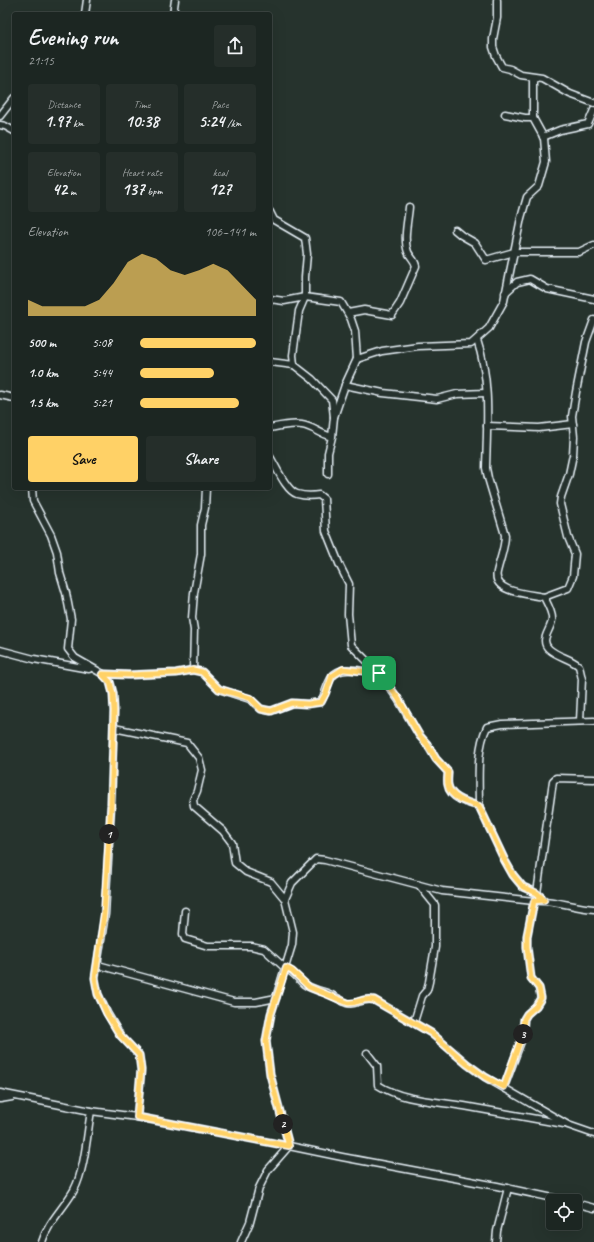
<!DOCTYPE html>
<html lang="en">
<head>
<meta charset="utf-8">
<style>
  body { margin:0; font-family:Caveat,sans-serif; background:#252e2a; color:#f1f3f6; height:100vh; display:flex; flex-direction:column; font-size:15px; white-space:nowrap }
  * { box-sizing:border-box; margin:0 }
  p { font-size:13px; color:#a0a5a5 }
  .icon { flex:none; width:22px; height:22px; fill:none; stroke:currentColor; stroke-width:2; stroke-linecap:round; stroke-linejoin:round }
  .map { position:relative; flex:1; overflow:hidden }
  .side { position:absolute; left:12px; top:12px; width:260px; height:478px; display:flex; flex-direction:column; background:#1c2622; border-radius:4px; box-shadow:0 4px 16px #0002,0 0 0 1px #3a4340 }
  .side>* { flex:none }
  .buttons { position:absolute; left:546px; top:1194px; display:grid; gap:8px }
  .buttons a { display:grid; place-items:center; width:36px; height:36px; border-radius:4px; background:#1c2622; box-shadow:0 4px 16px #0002,0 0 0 1px #3a4340; font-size:20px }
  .pin { position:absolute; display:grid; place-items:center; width:34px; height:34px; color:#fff; margin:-17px; border-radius:8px; box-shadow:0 2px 6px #0006 }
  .km { position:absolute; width:20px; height:20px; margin:-10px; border-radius:50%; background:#222; color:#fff; font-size:11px; line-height:20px; text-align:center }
  .round { display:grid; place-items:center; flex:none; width:42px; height:42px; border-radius:4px; background:#252e2a }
  .summary { display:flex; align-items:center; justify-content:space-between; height:68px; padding:0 16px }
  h1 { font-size:22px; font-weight:700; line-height:30px }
  .metrics { display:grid; grid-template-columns:repeat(3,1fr); gap:6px; height:68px; padding:4px 16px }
  .metrics div { display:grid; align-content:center; border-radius:4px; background:#252e2a; text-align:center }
  .metrics b { font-size:17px; font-weight:700 }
  .metrics small { font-size:11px; font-weight:400 }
  .metrics p { font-size:11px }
  .chart { height:112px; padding:8px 16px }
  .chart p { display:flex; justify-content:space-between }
  .chart svg { width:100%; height:72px; margin-top:4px; fill:#ffd166; opacity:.7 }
  .action { display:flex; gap:8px; margin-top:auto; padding:8px 16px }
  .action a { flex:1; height:46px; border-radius:4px; background:#ffd166; color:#111; font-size:16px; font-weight:700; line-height:46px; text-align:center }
  .action a+a { background:#252e2a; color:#f1f3f6 }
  ul { padding:0 16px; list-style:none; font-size:13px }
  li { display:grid; grid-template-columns:64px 48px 1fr; align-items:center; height:30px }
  li i { height:10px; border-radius:5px; background:#ffd166 }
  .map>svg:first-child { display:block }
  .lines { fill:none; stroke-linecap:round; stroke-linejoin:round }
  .street-casing { stroke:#e8f1f8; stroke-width:9 }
  .street { stroke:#26332d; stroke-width:6 }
  .route-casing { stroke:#fff; stroke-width:8 }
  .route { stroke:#ffd166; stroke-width:5 }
</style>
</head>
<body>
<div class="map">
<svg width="594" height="1242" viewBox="0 0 594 1242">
  <rect width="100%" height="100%" fill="#26332d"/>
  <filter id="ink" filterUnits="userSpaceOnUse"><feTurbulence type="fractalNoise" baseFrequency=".025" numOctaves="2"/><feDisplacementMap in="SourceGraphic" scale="8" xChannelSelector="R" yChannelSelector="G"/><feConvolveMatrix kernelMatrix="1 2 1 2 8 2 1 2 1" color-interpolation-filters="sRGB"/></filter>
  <g filter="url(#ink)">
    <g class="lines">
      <defs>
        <g id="street">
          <polyline points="497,0 497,18 493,39 493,47 496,56 502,67 510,69 521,75 542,78 570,94 594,103"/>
          <polyline points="85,14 87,0"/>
          <polyline points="173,14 175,0"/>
          <polyline points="0,116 14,98"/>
          <polyline points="533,118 533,78"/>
          <polyline points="0,125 5,126 14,131"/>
          <polyline points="543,137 560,130 588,124 594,110"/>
          <polyline points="270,212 274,220 305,238 307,254 305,277 305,297 299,311 293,355 294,365 312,379 332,400 334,417"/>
          <polyline points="455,230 461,235 475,243 486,260 514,252 521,218 527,197 539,186 546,162 544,138 533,118 525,118 505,114"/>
          <polyline points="505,293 517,282 530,279 547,289 594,299"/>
          <polyline points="270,299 284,301 305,297 341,302 351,319 355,331 357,359 382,351 418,346 471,344 489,328 504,301 514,252 579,252 594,245"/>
          <path d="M348,313L364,310L392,315L400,303L416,266C415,260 410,257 408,252C403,239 408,220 409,207"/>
          <path d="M477,340C491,381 487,425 486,468L488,478L505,535C505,548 500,559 497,572C492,593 530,594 544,597C547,603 553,613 552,620C551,630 539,640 549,649C558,657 570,658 579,666L582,679L580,721"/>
          <polyline points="270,362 294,365"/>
          <polyline points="345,385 383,393 437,399 457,394 486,393"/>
          <polyline points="0,395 14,398"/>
          <polyline points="487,426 539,428 573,424"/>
          <path d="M270,428C280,426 292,423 302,425C311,426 321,434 329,436"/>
          <path d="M270,457C276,466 286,491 297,494C304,496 312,496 319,495L324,499L326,531L340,566L349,584L348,614L351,645L379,673L398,699L419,735L427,744L436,759L448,772C448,776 447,781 448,785C450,798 467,803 479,806L504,859L513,875L523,887L537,893L544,900"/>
          <polyline points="328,474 328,453 332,437 334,417 345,385 357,359"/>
          <polyline points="32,488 33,501 51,535 57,552 60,573 66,593 71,619 68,649 75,658 103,674 110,682 113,693 114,711 111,805 105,914 95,978 98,994 107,1013 120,1035 139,1055 141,1070 137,1117"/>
          <polyline points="544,597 568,588 573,576 575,554 568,537 560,504 561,497 569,474 573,455 574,437 572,416 576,392 586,342 594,320"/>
          <polyline points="0,650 34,659 89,669"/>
          <polyline points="193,670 194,630 192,618 194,593 201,554 201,525 205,508 206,488"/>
          <path d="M103,674L129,675L176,673L193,670L202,672L219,689L250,699L261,709L271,711L292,703L307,704L321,702C325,695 327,684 332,677C340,664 366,672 379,673"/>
          <path d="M114,728L187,743L199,758L202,770L197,791L193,800L194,806L223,831L232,843L235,863L246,872L271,882L285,899L293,932L292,945L285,968C294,972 297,978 304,984C311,989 320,991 327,993C334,996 340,1000 347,1003C357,1006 361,997 374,1000L431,1033L467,1064L485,1077L568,1125L594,1134"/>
          <path d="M479,806C479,780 476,749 487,727L502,724L594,721"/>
          <polyline points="537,893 553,781 556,778 594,779"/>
          <path d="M285,899L292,883L316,859L325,860L442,891L534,901C552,899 575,908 594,909"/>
          <polyline points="98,965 234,1002 256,1002 276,998 285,968 264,949 251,946 208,946 185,939 183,934 185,911"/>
          <polyline points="414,1022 422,996 427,990 429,982 435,947 435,905 419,885"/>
          <path d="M367,1053L377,1066L378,1085C403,1101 435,1101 464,1106C497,1112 531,1118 564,1124"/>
          <polyline points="504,1087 523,1036 524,1019 527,1014 536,1006 541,998 539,988 531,978 527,947 527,936 534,901"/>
          <polyline points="0,1093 91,1111 137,1117 289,1146 342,1157 497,1186 567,1201"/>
          <polyline points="0,1099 12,1097"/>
          <polyline points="575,1203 594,1208"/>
          <path d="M42,1242C48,1222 64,1208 74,1190C85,1169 87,1134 91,1111"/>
          <polyline points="241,1242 250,1222 259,1188 268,1170 289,1146 270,1074 266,1041 271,1014 276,998"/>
          <polyline points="496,1242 497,1231 508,1188"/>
        </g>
      </defs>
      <use href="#street" class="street-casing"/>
      <use href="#street" class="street"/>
    </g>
  </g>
  <g class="lines" filter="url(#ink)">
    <defs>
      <path id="route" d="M343,669L379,673L398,698L419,735L427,744L436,759L448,772C448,776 447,781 448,785C450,798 467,803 479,806L504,859L513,875L523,887L537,893L544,900L534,901L527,936V947L531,978L539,988L541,998L536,1006L527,1014L524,1019L522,1036L504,1087L485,1077L467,1064L431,1033L374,1000C361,997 359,1004 348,1003L309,987L292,971L286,968L271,1014L266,1041L270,1074L289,1146L137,1117L141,1070L139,1055L120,1035L107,1014L98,994L95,978L104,914L111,805L114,711L113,694L110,682L102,674L129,675L176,673L193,670L202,672L219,689L250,698L261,709L271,711L292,703L308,704L321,702L326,693L332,676Z"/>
    </defs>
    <use href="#route" class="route-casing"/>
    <use href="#route" class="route"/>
  </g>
</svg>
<div class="buttons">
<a><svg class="icon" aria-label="locate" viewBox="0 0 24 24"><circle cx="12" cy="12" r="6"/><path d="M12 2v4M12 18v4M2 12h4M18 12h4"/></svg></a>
</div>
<div class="pin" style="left:379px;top:673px;background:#1e9e55"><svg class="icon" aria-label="arrive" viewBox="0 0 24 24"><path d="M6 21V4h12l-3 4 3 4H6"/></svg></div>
<b class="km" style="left:109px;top:834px">1</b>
<b class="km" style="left:283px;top:1124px">2</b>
<b class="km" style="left:523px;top:1034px">3</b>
<section class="side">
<div class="summary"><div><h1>Evening run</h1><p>21:15</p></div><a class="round"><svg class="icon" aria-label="share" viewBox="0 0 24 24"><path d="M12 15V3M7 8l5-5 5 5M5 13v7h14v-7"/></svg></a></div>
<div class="metrics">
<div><p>Distance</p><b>1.97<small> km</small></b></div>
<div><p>Time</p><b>10:38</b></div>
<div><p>Pace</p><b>5:24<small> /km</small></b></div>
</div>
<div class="metrics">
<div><p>Elevation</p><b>42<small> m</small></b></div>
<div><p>Heart rate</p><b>137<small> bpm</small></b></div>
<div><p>kcal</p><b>127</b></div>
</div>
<div class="chart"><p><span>Elevation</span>106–141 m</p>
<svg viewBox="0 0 160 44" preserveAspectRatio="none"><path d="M0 44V34L10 38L20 38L30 38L40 38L50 34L60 24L70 11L80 6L90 9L100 16L110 19L120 16L130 12L140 16L150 25L160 34V44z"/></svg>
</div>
<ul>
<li><b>500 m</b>5:08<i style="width:100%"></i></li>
<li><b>1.0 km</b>5:44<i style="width:64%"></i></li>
<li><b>1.5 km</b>5:21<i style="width:85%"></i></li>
</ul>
<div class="action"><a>Save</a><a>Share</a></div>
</section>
</div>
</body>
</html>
